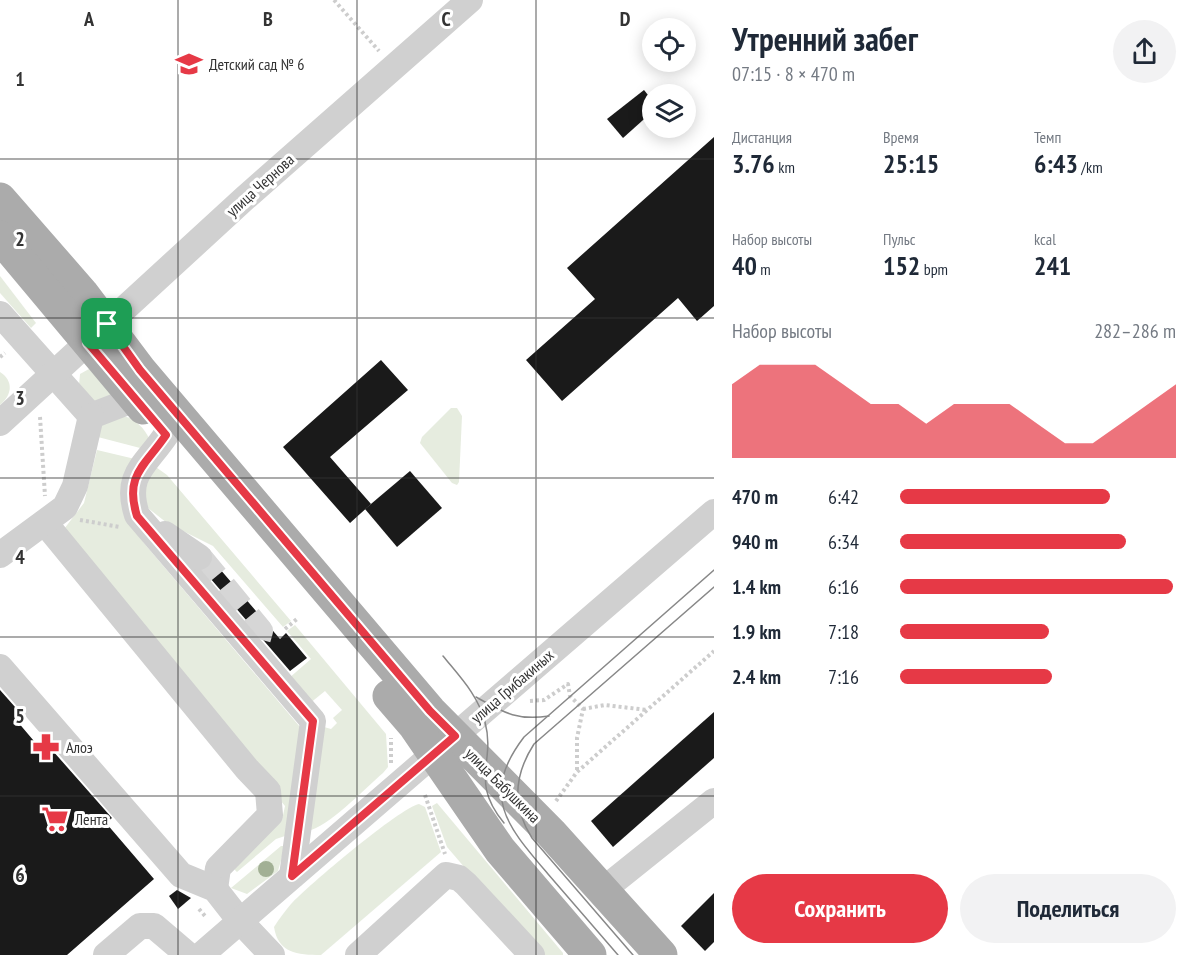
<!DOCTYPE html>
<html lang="ru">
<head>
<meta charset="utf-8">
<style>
  body { margin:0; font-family:"PT Sans Narrow",sans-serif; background:#f2f2f3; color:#1f2937; height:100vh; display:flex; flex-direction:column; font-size:22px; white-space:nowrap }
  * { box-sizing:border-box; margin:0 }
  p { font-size:20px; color:#747a83 }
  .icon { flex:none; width:33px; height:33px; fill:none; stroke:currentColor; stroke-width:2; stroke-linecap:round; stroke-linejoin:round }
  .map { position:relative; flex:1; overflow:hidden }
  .details { display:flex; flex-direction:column; background:#fff; width:480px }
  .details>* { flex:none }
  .controls { position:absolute; left:642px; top:18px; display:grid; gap:12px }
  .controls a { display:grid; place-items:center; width:54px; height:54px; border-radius:50%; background:#fff; box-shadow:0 3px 15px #0003; font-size:30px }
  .pin { position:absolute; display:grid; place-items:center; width:51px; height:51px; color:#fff; margin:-26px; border-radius:12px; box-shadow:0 3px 9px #0006 }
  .round { display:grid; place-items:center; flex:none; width:63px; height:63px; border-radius:32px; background:#f2f2f3 }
  .summary { display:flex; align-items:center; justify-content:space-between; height:102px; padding:0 18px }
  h1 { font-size:33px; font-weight:800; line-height:45px }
  .stats { display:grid; grid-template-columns:repeat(3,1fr); gap:9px; height:102px; padding:6px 18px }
  .stats div { display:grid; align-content:center }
  .stats b { font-size:26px; font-weight:800 }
  .stats small { font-size:16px; font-weight:400 }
  .stats p { font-size:16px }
  .chart { height:168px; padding:12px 18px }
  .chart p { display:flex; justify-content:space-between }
  .chart svg { width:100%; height:108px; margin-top:6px; fill:#e63946; opacity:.7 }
  .primary-button { display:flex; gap:12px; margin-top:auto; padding:12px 18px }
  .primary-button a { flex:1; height:69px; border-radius:36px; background:#e63946; color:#fff; font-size:24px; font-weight:800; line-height:69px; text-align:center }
  .primary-button a+a { background:#f2f2f3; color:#1f2937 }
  ul { padding:0 18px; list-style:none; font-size:20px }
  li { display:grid; grid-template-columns:96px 72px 1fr; align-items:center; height:45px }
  li i { height:15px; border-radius:8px; background:#e63946 }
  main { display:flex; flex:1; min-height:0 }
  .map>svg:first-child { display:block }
  .green { fill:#e6ecdf }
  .building { fill:#1a1a1a }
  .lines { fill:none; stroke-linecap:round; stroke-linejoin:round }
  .minor-tunnel { stroke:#d6d6d6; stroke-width:26; stroke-dasharray:26 13; stroke-linecap:butt }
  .path { stroke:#cdcdcd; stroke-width:4; stroke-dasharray:3 3; stroke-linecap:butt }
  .minor { stroke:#d0d0d0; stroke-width:26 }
  .major { stroke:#ababab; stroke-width:33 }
  .tram { stroke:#888; stroke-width:1.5 }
  .tree { fill:#a2b095 }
  .route-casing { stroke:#fff; stroke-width:12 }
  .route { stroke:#e63946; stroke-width:8 }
  .grid { fill:none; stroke:#333; stroke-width:1.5; stroke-opacity:0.55 }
  .labels { text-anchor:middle; stroke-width:6; stroke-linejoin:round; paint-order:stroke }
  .poi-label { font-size:16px; fill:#333; stroke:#fff; text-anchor:start }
  .street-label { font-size:16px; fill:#333; stroke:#fff }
  .grid-label { font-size:20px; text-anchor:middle; font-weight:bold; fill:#333; stroke:#fff; stroke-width:6; stroke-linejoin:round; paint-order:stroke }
</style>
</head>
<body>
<main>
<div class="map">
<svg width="714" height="955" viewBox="0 0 714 955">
  <rect width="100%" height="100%" fill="#fff"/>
  <g class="green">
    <polygon points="0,276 36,323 31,328 0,293"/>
    <polygon points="89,369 116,397 97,404 79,385 80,374"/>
    <path d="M0,372C14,381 12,395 0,405Z"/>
    <polygon points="451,408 457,408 462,416 459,482 457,485 452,483 420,443 422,437"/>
    <path d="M123,416C135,418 145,429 150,440L144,449L94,436L103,422Z"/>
    <polygon points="97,450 135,459 143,542 300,727 288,835 276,839 237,872 230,865 282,820 285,806 61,533 84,503"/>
    <polygon points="153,465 167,475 291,621 283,627 213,546 167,523 148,508 144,500 145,479"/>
    <path d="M295,625L386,734L388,767L383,773C365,788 328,828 307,831L324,727L331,729L337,723L333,718L342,710L325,691L309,704L288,679L311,659L287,631Z"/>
    <polygon points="437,803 563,953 563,955 540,955 447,847 432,806"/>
    <path d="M419,804L425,807L441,852L321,955C297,955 278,953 274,927C279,919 285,911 291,904C306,887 401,807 419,804Z"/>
    <polygon points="281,846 285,846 278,871 247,894 231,888"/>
  </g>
  <g class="building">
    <polygon points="644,90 652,100 652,112 623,138 607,119"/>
    <polygon points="714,137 714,306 697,321 678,298 562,401 526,360 595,299 567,268"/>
    <polygon points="381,360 408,390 330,457 371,504 350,523 283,447"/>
    <polygon points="410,471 442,508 397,547 365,509"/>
    <polygon points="213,561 280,639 286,633 307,658 290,671 204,571"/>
    <polygon points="0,690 23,716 17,721 39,747 45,742 112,818 106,823 154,879 67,955 0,955"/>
    <polygon points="714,712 714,758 613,847 591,821"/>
    <polygon points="177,890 191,898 178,909 169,896"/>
    <polygon points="714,893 714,942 705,951 681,926"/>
  </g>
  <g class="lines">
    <polyline class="minor-tunnel" points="199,557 260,631 256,645"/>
    <g class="path">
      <polyline points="334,0 379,51"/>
      <polyline points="0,357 5,353"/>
      <polyline points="40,417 45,496"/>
      <polyline points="80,520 120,527"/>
      <polyline points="285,629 297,619"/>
      <polyline points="530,701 544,700 568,684 570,696 583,709 577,738 577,772"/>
      <polyline points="583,709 605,705 647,710"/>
      <polyline points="391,763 391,738"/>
      <polyline points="425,795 445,854"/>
      <polyline points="556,801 577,772 714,651"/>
      <polyline points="199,909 205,916"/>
    </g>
    <g class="minor">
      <polyline points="0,314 91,416"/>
      <polyline points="91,416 135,399"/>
      <polyline points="0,423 245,198 470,0"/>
      <path d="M166,435C145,466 124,475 137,515L313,721L292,876"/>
      <polyline points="45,523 247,769 268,791 270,815 218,868 215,889"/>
      <polyline points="165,534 199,557"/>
      <polyline points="0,555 65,507 75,486 91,416"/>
      <polyline points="0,667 181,875 215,889 240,921 272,955"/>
      <polyline points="603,890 714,801"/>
      <polyline points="106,955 140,926 154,926 188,955"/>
      <polyline points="201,955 714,512"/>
      <polyline points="358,955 446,875 459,878 466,884 532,955"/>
    </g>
    <g class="major">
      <polyline points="0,199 82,293 140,370 430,711 551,833 661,955"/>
      <polyline points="0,237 143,408"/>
      <polyline points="389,696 414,725 500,850 590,955"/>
    </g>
    <g class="tram">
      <path d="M443,656C460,677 478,695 485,722C496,763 469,780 504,823"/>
      <path d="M476,697C503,712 516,721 549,716"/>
      <path d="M618,955C595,928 571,901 548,874C508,827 479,796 524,737L714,570"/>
      <path d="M633,955L532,838C512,807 514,775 534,744L714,587"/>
    </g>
  </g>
  <circle class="tree" cx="266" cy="869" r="8"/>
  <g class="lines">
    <defs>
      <path id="route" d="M107,324L140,370L430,711L455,736L292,876L313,721L137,516C124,475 145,466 166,435L88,343Z"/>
    </defs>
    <use href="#route" class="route-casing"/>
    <use href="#route" class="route"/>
  </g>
  <path class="grid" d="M178,0V955M357,0V955M536,0V955M0,159H714M0,318H714M0,478H714M0,637H714M0,796H714"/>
  <defs>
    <symbol id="school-bare" viewBox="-9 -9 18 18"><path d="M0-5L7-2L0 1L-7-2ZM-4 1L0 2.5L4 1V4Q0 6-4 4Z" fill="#e63946" stroke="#fff" stroke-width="2.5" paint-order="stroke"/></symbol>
    <symbol id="pharmacy-bare" viewBox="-9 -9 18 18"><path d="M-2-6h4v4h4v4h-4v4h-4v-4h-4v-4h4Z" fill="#e63946" stroke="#fff" stroke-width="2.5" paint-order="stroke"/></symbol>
    <symbol id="supermarket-bare" viewBox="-9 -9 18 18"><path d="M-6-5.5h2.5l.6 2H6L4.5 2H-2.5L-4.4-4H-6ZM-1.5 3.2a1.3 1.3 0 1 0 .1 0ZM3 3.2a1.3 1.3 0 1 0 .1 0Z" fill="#e63946" stroke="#fff" stroke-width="2.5" paint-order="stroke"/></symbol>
  </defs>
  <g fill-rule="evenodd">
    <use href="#school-bare" x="170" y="45" width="38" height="38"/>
    <use href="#pharmacy-bare" x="27" y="728" width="38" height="38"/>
    <use href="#supermarket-bare" x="36" y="800" width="38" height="38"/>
  </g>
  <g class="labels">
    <g class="poi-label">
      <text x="209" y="70">Детский сад № 6</text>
      <text x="66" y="753">Алоэ</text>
      <text x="75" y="825">Лента</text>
    </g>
    <g class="street-label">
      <text transform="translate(260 185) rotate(-42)" y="6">улица Чернова</text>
      <text transform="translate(512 686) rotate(-41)" y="6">улица Грибакиных</text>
      <text transform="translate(503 785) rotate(45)" y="6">улица Бабушкина</text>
    </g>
  </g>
  <g class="grid-label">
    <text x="89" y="26">A</text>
    <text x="268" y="26">B</text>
    <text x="446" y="26">C</text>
    <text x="625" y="26">D</text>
    <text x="20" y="86">1</text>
    <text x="20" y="246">2</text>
    <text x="20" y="405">3</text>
    <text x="20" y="564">4</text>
    <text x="20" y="723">5</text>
    <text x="20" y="882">6</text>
  </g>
</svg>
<div class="controls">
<a><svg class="icon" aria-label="locate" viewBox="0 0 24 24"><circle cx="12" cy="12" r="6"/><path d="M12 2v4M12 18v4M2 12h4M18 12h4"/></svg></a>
<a><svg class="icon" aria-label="layers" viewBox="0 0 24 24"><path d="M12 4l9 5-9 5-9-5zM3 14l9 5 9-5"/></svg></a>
</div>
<div class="pin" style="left:107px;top:324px;background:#1e9e55"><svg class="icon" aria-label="arrive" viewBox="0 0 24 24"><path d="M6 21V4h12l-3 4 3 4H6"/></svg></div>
</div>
<section class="details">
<div class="summary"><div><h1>Утренний забег</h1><p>07:15 · 8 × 470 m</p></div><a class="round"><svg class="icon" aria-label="share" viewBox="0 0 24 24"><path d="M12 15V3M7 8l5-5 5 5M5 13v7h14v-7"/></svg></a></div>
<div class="stats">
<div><p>Дистанция</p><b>3.76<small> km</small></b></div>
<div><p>Время</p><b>25:15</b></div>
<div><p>Темп</p><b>6:43<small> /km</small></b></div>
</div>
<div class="stats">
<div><p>Набор высоты</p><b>40<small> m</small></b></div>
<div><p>Пульс</p><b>152<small> bpm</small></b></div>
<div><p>kcal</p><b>241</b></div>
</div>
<div class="chart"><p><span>Набор высоты</span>282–286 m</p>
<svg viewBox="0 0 160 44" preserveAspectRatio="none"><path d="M0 44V14L10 6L20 6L30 6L40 14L50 22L60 22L70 30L80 22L90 22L100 22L110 30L120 38L130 38L140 30L150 22L160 14V44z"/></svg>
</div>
<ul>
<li><b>470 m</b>6:42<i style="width:76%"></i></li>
<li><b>940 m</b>6:34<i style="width:82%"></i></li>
<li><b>1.4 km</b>6:16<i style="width:99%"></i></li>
<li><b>1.9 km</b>7:18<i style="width:54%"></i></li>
<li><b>2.4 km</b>7:16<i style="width:55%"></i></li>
</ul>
<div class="primary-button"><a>Сохранить</a><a>Поделиться</a></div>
</section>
</main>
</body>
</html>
